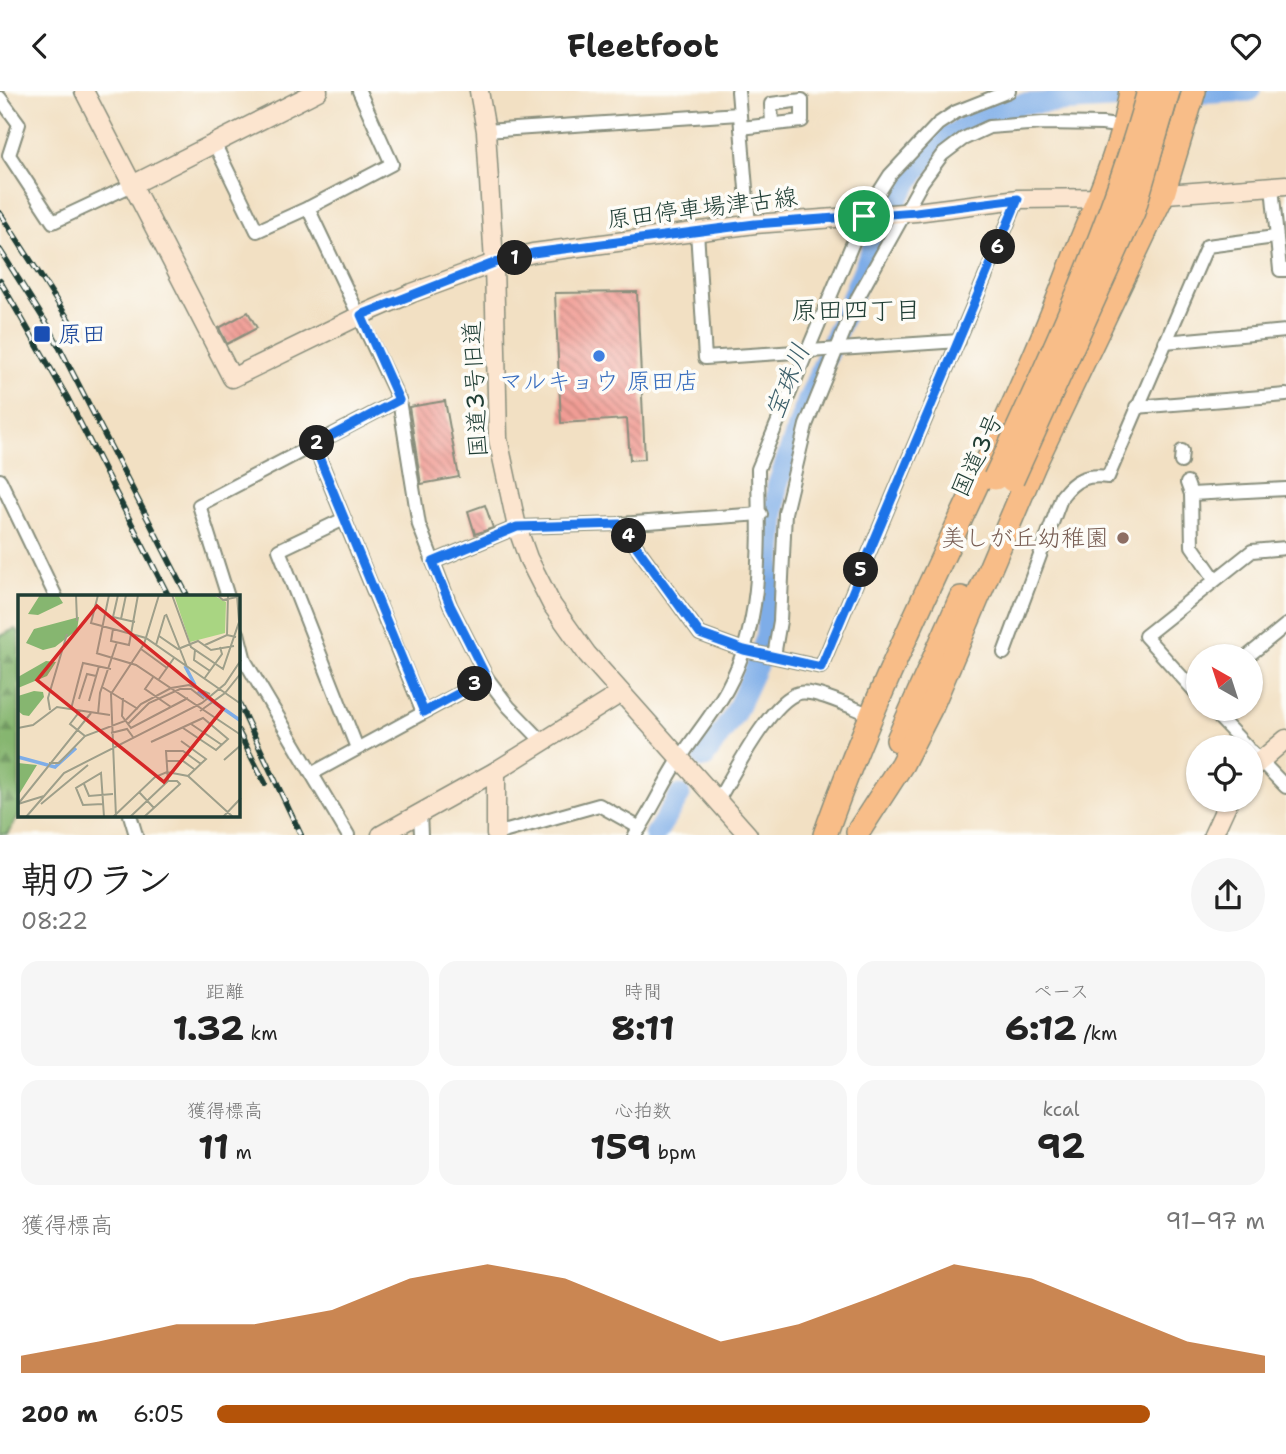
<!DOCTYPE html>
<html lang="ja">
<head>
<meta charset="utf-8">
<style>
  body { margin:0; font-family:"Shantell Sans","Klee One",sans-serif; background:#f6f6f6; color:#222; height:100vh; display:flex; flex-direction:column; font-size:26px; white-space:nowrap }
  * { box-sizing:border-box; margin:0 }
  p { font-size:23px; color:#767676 }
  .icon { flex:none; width:38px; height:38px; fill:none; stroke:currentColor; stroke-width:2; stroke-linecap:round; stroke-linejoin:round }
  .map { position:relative; height:744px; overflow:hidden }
  .sheet { display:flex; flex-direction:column; background:#fff; flex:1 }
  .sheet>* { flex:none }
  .needle { width:46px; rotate:321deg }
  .buttons { position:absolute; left:1186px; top:553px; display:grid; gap:14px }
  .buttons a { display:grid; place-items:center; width:77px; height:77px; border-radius:50%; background:#fff; box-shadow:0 2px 5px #0004; font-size:35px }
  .pin { position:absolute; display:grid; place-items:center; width:60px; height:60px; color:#fff; margin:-30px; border:4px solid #fff; border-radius:50%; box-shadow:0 2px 7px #0007 }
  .km { position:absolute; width:35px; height:35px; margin:-18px; border-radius:50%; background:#222; color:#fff; font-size:19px; line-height:35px; text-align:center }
  .round { display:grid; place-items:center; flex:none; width:74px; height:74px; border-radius:37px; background:#f6f6f6 }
  .overview { display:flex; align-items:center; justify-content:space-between; height:119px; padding:0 21px }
  h1 { font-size:38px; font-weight:700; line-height:52px }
  .stats { display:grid; grid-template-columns:repeat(3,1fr); gap:10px; height:119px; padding:7px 21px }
  .stats div { display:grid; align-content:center; border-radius:18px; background:#f6f6f6; text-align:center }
  .stats b { font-size:35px; font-weight:700 }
  .stats small { font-size:19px; font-weight:400 }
  .stats p { font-size:19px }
  .chart { height:196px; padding:14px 21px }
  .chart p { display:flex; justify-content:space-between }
  .chart svg { width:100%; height:126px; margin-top:7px; fill:#b45309; opacity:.7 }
  ul { padding:0 21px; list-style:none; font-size:23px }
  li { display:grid; grid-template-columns:112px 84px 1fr; align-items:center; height:52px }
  li i { height:18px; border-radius:9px; background:#b45309 }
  header { display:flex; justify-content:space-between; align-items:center; height:91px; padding:0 21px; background:#fff; font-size:32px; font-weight:700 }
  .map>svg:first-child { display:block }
  .forest { fill:url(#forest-firs); stroke:#527a52; stroke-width:2 }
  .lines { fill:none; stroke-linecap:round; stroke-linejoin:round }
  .stream { stroke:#7eade8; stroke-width:3.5 }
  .river { stroke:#7eade8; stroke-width:21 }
  .building { fill:url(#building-back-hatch) }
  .street-casing { stroke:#888e7c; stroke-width:16 }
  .secondary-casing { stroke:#888e7c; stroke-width:21 }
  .highway-casing { stroke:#888e7c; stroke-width:26 }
  .street { stroke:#fff; stroke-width:12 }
  .secondary { stroke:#fce5cf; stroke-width:18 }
  .highway { stroke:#f8bd88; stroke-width:23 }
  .rail-casing { stroke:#1f3d34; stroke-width:6 }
  .rail { stroke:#fdfcf7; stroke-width:3.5; stroke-dasharray:10; stroke-linecap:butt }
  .highway-bridge-casing { stroke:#888e7c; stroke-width:26; stroke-linecap:butt }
  .highway-bridge { stroke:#f8bd88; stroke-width:23 }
  .route-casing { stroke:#fff; stroke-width:14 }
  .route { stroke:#1a73e8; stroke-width:9 }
  .transit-dot { fill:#1a4fb4; stroke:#fdfcf7; stroke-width:2.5 }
  .shop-dot { fill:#3f7fe0; stroke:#fdfcf7; stroke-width:2.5 }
  .education-dot { fill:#8d6e63; stroke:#fdfcf7; stroke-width:2.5 }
  .labels { text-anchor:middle; stroke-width:7; stroke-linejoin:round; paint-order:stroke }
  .street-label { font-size:24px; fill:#1f3d34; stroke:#fdfcf7 }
  .transit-label { font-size:24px; fill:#164399; stroke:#fdfcf7; text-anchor:start }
  .shop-label { font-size:24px; fill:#366cbe; stroke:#fdfcf7 }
  .education-label { font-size:24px; fill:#785e54; stroke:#fdfcf7; text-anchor:end }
  .neighbourhood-label { font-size:26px; fill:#1f3d34; stroke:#fdfcf7 }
  .water-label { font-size:26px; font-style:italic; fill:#3c5f6a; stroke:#fdfcf7 }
  .inset-river { fill:none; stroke:#7eade8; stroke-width:3.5 }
  .inset-road { fill:none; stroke:#9e9f8a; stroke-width:2 }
  .view { fill:#d62828; fill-opacity:0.15; stroke:#d62828; stroke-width:3.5 }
  .inset-edge { fill:none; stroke:#1f3d34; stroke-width:3.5 }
</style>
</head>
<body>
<header><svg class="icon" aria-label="back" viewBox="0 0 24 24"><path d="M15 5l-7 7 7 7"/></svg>Fleetfoot<svg class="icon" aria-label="heart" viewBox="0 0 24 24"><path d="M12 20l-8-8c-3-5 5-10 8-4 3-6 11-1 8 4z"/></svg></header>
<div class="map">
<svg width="1286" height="744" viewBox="0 0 1286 744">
  <defs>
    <pattern id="forest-firs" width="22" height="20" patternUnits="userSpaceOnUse" patternTransform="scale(1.75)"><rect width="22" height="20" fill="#86b670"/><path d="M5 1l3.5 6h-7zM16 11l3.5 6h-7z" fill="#6d955d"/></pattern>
    <pattern id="building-back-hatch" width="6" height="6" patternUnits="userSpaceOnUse" patternTransform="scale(1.75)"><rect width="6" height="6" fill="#f19d95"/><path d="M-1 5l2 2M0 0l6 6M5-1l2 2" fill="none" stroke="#c3817a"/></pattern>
  </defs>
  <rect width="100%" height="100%" fill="#fdfcf7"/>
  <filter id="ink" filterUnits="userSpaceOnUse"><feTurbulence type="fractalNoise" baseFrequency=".0143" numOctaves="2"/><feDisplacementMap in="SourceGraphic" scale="14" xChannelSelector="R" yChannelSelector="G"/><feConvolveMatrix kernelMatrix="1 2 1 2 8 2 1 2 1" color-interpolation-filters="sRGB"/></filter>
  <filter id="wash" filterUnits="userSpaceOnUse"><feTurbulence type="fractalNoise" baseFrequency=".00686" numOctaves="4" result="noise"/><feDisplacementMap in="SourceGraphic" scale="28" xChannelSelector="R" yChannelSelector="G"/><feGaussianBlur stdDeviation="1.57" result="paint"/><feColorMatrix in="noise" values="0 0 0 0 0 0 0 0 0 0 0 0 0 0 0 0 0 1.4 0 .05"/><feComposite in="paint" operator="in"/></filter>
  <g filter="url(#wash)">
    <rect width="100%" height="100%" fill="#f2e0c3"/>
    <polygon class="forest" points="15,538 19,541 19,724 8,743 0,743 0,545"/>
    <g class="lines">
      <polyline class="stream" points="1011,4 1022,13"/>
      <g class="river">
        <polyline points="704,667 734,624 758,572 767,542 777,396 804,318 875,151 901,102 928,65 943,49 978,27 1022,13 1250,0"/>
        <polyline points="655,744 680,704"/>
      </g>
    </g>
    <g id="blocks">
      <g class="building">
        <polygon points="637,201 645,368 630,369 627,328 561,332 555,202"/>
        <polygon points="248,221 257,237 227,253 219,237"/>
        <polygon points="445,310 459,386 421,393 409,316"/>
        <polygon points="485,414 493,437 475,443 468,420"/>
      </g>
    </g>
  </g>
  <g filter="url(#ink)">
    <use href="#blocks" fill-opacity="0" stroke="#888e7c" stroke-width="2"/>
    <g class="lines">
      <defs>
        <g id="street">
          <polyline points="738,0 749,134"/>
          <polyline points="0,7 19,33 9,64 53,131 132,94"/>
          <polyline points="741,37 802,30 802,9 771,13 772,33"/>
          <polyline points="486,40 739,23"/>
          <polyline points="214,52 257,140 308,117 392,73 359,0"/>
          <polyline points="1272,95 1280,179 1286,179"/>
          <polyline points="308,117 399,309 419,434 450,514 487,587 509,616 543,651"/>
          <polyline points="697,140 705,267 959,250"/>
          <polyline points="1165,251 1286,240"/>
          <polyline points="1136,316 1286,304"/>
          <polyline points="314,354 423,621"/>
          <polyline points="1181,371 1182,360"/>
          <polyline points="0,389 56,506"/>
          <polyline points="1187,392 1191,403 1192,455 1215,488"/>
          <polyline points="1191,403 1286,398"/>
          <polyline points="344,428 279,459 357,657"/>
          <polyline points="620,433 700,543 744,559 821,576 1018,108"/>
          <polyline points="433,471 517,436 620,433 761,423"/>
          <polyline points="228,506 199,414 399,309"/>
          <polyline points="238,542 245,570 348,744"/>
          <path d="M1004,562L1062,405C1075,388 1087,383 1108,386L1207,155L1275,146"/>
          <polyline points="774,565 780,530 785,422 806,334 858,206 922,91 942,64 963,48 989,36 1043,32 1102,33 1124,36"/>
          <polyline points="1248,565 1286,534"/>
          <polyline points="1199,605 1145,545 1252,460 1286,457"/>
          <polyline points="1211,618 1247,656"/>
          <polyline points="1251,660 1286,696"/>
          <polyline points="313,682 487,587"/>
          <path d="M718,709C733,684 771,609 799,602C815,598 855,618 871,624"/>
          <polyline points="420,722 421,744"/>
          <polyline points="130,724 136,744"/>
          <polyline points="496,743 599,714 640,737"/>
          <path d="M635,744C652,720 663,693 679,669C694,645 713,624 727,598C764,531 759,452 758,378L864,125L890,84L938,33L956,21L1009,0"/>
        </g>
        <g id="secondary">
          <polyline points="84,0 232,287 361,224 412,202 494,172 533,162 755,133 916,121 1018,108 1108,107"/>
          <polyline points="479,0 486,40 494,172 498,348 517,436 528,467 552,514 587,563 748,744"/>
          <polyline points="132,94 318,0"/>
          <polyline points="1153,104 1286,94"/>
          <polyline points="1251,678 1286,648"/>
          <polyline points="496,680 496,744"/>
          <polyline points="381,744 496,680 621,602"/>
          <polyline points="1213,744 1229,709"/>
        </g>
        <g id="highway">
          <polyline points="898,649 961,507"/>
          <polyline points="858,741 902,673 932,614 1034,374 1163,103 1194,0"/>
          <path d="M825,744C893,549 998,368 1071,175C1093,118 1122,60 1131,0"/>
        </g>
      </defs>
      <use href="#street" class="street-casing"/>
      <use href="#secondary" class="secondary-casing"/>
      <use href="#highway" class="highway-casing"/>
      <use href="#street" class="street"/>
      <use href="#secondary" class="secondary"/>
      <use href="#highway" class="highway"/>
      <defs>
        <g id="rail">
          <polyline points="0,122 74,237"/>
          <polyline points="0,159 50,238 188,506"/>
          <polyline points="0,190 68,308 169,506"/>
          <polyline points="238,611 301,744"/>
          <polyline points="238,640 265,692"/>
        </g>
      </defs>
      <use href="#rail" class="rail-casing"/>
      <use href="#rail" class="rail"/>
      <defs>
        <g id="highway-bridge">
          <path d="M995,387C1054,261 1112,135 1149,0"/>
          <polyline points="1012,389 1133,121 1168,0"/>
        </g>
      </defs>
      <use href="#highway-bridge" class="highway-bridge-casing"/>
      <use href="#highway-bridge" class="highway-bridge"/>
    </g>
  </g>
  <g class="lines" filter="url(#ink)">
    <defs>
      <polygon id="route" points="1018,108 821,576 744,559 700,543 620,433 517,436 433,471 450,514 487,587 424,621 314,354 399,309 361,224 494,172 533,162 755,133 916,121"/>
    </defs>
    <use href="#route" class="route-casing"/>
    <use href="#route" class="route"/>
  </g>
  <rect class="transit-dot" x="33" y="234" width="18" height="18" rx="3.5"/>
  <circle class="shop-dot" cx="599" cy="265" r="7"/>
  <circle class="education-dot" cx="1123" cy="447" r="7"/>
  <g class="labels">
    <g class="street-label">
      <text transform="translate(702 117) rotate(-7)" y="8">原田停車場津古線</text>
      <text transform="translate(475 298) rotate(-93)" y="8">国道3号旧道</text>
      <text transform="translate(977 364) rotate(-65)" y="8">国道3号</text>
    </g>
    <g class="transit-label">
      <text x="58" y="251">原田</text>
    </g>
    <g class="shop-label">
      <text x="599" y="298">マルキョウ 原田店</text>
    </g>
    <g class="education-label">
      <text x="1109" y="455">美しが丘幼稚園</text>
    </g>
    <g class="neighbourhood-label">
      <text x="856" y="228">原田四丁目</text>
    </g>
    <g class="water-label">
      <text transform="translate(787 290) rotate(-68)" y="9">宝珠川</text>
    </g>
  </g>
  <g transform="translate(18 504)">
    <rect width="222" height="222" fill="#f2e0c3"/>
    <path d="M156,0H195L208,7L207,38L172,47Z" fill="#a9d582"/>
    <path d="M22,0H40L45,8L20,20L10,19ZM61,22L59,35L37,52L25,55L8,48L16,34ZM28,66L38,67L29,81L0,93V82ZM16,96L25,97L26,102L11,121L5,120L0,116V101ZM0,168L19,170L0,201Z" fill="#86b670"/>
    <path class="inset-river" d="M167,71L177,90M180,96L223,126M0,162L37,172L58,153"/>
    <path class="inset-road" d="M58,0L59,26M80,0L73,28L128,43L223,109M100,0L95,22L117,27M154,0L173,52L205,74L221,27L219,0M199,0L205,5L219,2M148,19L169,72M103,24L108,0M95,34L93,46L111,50L120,0M209,40L210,0M141,41L160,54L180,46L193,55L216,51M138,50L147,20M187,50L209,40L218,42M123,54L149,73M177,55L176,65L192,76M78,58L118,70L223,140M79,58L91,0M136,81L127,94L153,112M141,84L156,63M186,84L204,59L202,52M84,92L120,114M105,103L104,121L113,133L170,103M61,104L69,79L78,81M71,106L81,71M53,114L65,68L93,74M32,115L30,103L49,39M62,116L52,129L67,141M182,116L207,98L223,78M80,119L82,98L99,47M110,129L131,108L162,94H173L186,104M173,129L204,150M0,133L15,130L39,112L92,120M93,138L109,134L115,142M163,146L188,164L170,181M133,147L185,123L210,144L198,155L165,133M206,165L223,150M148,166H165L176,174M31,168H41L67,141L107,126L123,109L153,93L171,90L192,99M150,186L148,156H165L183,169M66,189L71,201L95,199M121,197L136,213M0,209L73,118M0,209L26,201M23,209L70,170M85,209L65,210L58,193L83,178L86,222M8,222L46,178L184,108L207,89L223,65M95,222L137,182L149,177L170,181L215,222M98,222L93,99L126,49L141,0M112,222L150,186H159L162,189L126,222M205,222L223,203"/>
    <path class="view" d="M79,11L205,114L146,187L19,85Z"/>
    <rect width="222" height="222" class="inset-edge"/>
  </g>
</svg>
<div class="buttons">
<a><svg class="needle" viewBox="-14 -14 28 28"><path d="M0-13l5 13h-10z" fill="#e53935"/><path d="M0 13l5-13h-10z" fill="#767676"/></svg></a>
<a><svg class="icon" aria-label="locate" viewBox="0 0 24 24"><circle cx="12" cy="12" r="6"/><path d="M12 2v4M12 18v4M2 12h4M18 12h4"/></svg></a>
</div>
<div class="pin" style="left:864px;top:125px;background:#1e9e55"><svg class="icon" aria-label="arrive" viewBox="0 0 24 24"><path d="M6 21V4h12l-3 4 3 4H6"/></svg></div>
<b class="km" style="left:515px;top:167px">1</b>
<b class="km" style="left:317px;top:352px">2</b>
<b class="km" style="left:475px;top:593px">3</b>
<b class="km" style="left:629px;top:445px">4</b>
<b class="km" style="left:861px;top:479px">5</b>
<b class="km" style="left:998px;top:156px">6</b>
</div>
<section class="sheet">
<div class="overview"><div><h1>朝のラン</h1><p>08:22</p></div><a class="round"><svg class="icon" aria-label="share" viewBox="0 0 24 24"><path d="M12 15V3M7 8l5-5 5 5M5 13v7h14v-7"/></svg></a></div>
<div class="stats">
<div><p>距離</p><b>1.32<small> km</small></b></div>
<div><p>時間</p><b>8:11</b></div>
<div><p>ペース</p><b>6:12<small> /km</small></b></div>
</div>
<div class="stats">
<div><p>獲得標高</p><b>11<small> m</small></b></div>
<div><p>心拍数</p><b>159<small> bpm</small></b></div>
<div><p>kcal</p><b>92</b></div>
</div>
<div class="chart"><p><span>獲得標高</span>91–97 m</p>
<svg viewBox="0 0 160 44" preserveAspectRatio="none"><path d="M0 44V38L10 33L20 27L30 27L40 22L50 11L60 6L70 11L80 22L90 33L100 27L110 17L120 6L130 11L140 22L150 33L160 38V44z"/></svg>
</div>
<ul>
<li><b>200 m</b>6:05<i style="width:89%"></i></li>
</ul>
</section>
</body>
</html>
